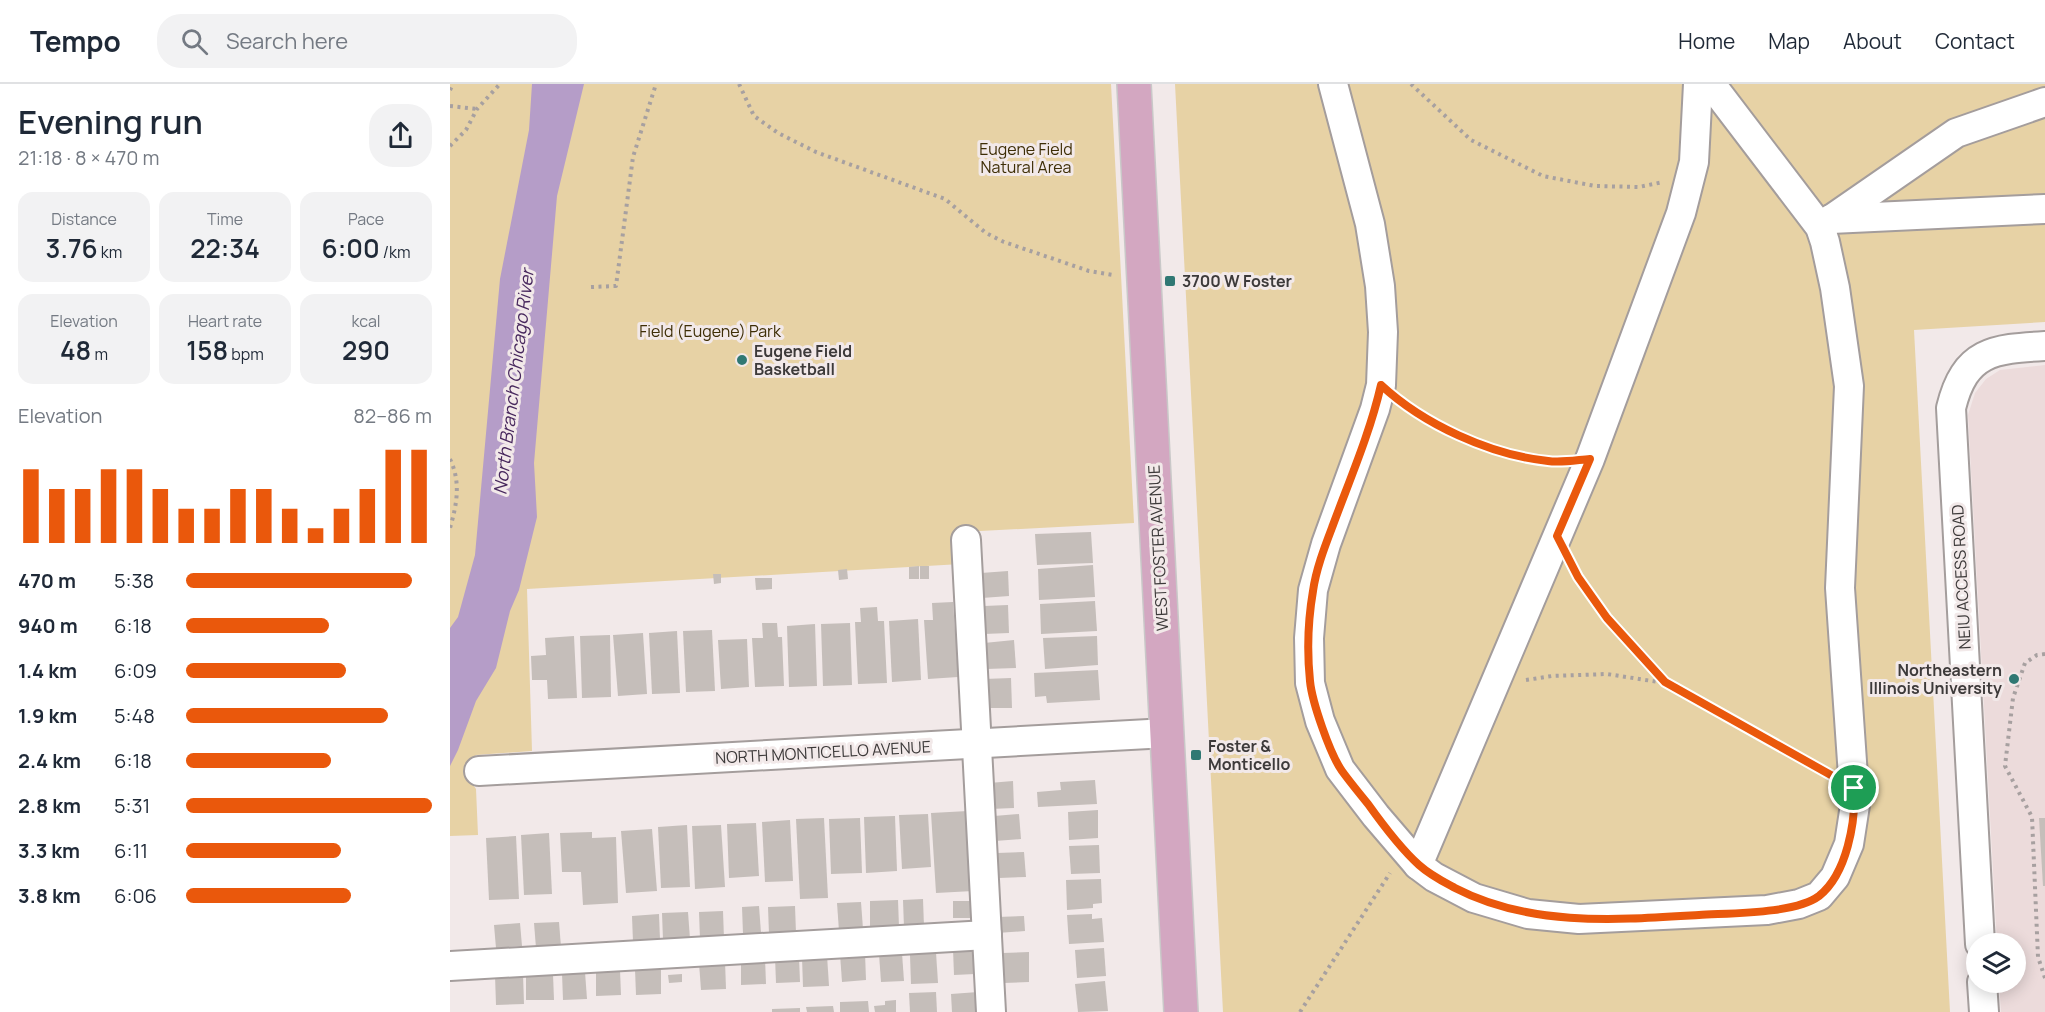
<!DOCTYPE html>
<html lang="en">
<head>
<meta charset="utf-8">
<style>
  body { margin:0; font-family:Manrope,sans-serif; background:#f2f2f3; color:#1f2937; height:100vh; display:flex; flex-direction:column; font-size:22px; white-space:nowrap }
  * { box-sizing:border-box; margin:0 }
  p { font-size:20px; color:#747a83 }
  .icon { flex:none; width:33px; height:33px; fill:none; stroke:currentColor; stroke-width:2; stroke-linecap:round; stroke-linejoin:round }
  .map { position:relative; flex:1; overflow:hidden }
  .details { display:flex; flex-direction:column; background:#fff; width:450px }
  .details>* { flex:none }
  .fabs { position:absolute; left:1516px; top:849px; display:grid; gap:12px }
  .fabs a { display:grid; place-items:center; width:60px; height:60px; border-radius:50%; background:#fff; box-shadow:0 3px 15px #0003; font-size:30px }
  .pin { position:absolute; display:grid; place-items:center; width:51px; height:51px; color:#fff; margin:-26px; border:3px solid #fff; border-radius:50%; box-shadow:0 2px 6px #0007 }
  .round { display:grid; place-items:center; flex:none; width:63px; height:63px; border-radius:24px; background:#f2f2f3 }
  .overview { display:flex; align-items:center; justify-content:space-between; height:102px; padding:0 18px }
  h1 { font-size:33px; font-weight:600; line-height:45px }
  .stats { display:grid; grid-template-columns:repeat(3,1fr); gap:9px; height:102px; padding:6px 18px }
  .stats div { display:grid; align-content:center; border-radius:15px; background:#f2f2f3; text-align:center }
  .stats b { font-size:26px; font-weight:600 }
  .stats small { font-size:16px; font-weight:400 }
  .stats p { font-size:16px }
  .chart { height:168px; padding:12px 18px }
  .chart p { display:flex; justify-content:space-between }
  .chart svg { width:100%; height:108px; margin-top:6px; stroke:#ea580c; stroke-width:6 }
  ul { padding:0 18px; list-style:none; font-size:20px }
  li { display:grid; grid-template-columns:96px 72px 1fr; align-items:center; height:45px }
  li i { height:15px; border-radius:8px; background:#ea580c }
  header { display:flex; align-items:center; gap:36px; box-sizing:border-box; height:84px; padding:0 30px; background:#fff; border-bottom:2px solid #e0e1e3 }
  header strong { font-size:28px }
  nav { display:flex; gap:33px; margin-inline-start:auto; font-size:21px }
  .search { width:420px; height:54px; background:#f2f2f3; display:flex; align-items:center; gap:15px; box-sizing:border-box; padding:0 21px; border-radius:24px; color:#747a83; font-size:22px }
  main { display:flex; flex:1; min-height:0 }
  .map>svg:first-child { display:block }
  .built { fill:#ecdbdb }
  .green { fill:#e7d2a5 }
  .water { fill:#b59dc8 }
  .building { fill:#c5beba }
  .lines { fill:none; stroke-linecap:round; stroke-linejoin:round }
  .minor-casing { stroke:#a49d9c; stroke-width:32 }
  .major-casing { stroke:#c9c8c8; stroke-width:36 }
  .path { stroke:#a7a0a0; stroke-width:4; stroke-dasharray:3 4.5; stroke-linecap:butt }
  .minor { stroke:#fff; stroke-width:28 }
  .major { stroke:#d3a7c1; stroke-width:33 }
  .route-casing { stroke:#fff; stroke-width:12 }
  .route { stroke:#ea580c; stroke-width:8 }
  .poi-dot { fill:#307873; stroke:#f2e9e9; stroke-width:2 }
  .labels { text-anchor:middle; stroke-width:6; stroke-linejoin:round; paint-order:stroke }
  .park-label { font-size:16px; fill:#3e2e06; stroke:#f2e9e9 }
  .poi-label { font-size:16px; font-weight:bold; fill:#3d3a3a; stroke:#f2e9e9; text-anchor:start }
  .street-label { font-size:16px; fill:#3d3a3a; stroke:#f2e9e9 }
  .water-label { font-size:18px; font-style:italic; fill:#47275d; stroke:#f2e9e9 }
</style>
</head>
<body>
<header>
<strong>Tempo</strong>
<div class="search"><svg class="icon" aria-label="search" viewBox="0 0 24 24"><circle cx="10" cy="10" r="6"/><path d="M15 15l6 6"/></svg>Search here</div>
<nav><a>Home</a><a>Map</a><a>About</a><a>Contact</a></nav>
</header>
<main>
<section class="details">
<div class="overview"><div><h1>Evening run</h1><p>21:18 · 8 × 470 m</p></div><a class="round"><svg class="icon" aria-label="share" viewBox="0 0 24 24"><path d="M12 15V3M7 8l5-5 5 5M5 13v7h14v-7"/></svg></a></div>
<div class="stats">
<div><p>Distance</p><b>3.76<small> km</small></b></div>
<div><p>Time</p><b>22:34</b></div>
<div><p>Pace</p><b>6:00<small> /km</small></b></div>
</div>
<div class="stats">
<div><p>Elevation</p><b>48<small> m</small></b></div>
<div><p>Heart rate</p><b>158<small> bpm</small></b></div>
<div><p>kcal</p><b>290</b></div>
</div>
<div class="chart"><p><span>Elevation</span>82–86 m</p>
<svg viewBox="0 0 160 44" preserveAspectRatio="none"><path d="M5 44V14M15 44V22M25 44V22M35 44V14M45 44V14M55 44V22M65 44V30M75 44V30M85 44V22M95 44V22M105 44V30M115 44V38M125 44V30M135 44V22M145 44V6M155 44V6"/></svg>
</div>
<ul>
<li><b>470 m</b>5:38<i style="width:92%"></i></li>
<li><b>940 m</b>6:18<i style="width:58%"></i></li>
<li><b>1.4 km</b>6:09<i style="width:65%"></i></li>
<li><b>1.9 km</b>5:48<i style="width:82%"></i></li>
<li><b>2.4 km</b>6:18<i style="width:59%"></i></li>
<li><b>2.8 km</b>5:31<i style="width:100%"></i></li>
<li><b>3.3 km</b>6:11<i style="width:63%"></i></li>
<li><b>3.8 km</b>6:06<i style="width:67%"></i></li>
</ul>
</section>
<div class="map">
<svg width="1595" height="928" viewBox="0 0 1595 928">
  <rect width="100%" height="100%" fill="#f2e9e9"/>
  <polygon class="built" points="1595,281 1595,928 1551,928 1549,899 1566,898 1566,860 1547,859 1518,331 1525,309 1536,295 1550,286"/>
  <g class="green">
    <polygon points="0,0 661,0 684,439 511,448 511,480 77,505 82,667 26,671 19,679 19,695 26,705 28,751 0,752"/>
    <polygon points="725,0 1595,0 1595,238 1464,246 1500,928 773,928"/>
  </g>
  <polygon class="water" points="82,0 134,0 107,112 84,379 87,433 69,506 60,527 46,584 26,617 8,666 0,682 0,544 8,533 25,471 50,195 79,46"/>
  <g class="building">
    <polygon points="641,448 643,479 587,481 585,450"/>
    <polygon points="643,481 645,513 589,516 588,485"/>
    <polygon points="469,482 469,495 459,495 459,483"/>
    <rect x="470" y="482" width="9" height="13"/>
    <polygon points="397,485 398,495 389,496 388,486"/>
    <polygon points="558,487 559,512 532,514 531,489"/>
    <polygon points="263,490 271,490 271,499 264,500"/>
    <polygon points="305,494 322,494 322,505 306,506"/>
    <polygon points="645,517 647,547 591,550 590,520"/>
    <polygon points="503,518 505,547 512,547 513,559 506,559 508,593 478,595 474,536 483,536 482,519"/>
    <polygon points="558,521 559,549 534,550 534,522"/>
    <polygon points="427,523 428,537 434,537 437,599 408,600 405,538 411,538 410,524"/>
    <polygon points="468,535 471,596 442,598 439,537"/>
    <polygon points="312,539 327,539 328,553 332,553 334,602 305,603 302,554 313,554"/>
    <polygon points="400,539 402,601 373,602 371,540"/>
    <polygon points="365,540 367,602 339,603 337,542"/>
    <polygon points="262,546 265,607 236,608 233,547"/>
    <polygon points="227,547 230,609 202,610 199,549"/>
    <polygon points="193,549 197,610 168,612 163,551"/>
    <polygon points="160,551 161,613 132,614 130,552"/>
    <polygon points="124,552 127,614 98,615 97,596 82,596 81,572 96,571 95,554"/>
    <polygon points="647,552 648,581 595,585 593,554"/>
    <polygon points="297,555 299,603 271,605 268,556"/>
    <polygon points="564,556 566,584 536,585 534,559"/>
    <polygon points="648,586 650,616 597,619 596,612 585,613 584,589"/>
    <polygon points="561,594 562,624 535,624 534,595"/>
    <polygon points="645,696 647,720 588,723 587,708 611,706 610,698"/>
    <polygon points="563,697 564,724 540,725 539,699"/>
    <polygon points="648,726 648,754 619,756 618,728"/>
    <polygon points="518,727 523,807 486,809 481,729"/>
    <polygon points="478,730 481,783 452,785 449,731"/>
    <polygon points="569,730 571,755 545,757 544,732"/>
    <polygon points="445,732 447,787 416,789 414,733"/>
    <polygon points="374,734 378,814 350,815 346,735"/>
    <polygon points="410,734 412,789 381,790 379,735"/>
    <polygon points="1589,734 1595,734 1595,802 1593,802"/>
    <polygon points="340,736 343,797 315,798 312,738"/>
    <polygon points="306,739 309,792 279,794 277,740"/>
    <polygon points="237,741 240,803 211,804 208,743"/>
    <polygon points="271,741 275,803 245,805 242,742"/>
    <polygon points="202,745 207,807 176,809 171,747"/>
    <polygon points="142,748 142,754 166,753 168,819 133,821 131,788 112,788 110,749"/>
    <polygon points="99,749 102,810 74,811 71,751"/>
    <polygon points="66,752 69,815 39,816 36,754"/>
    <polygon points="649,761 650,789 621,790 619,762"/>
    <polygon points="574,768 576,793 549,794 547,769"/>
    <polygon points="651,795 652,819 643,820 643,824 617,826 616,796"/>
    <polygon points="473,815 474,843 454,844 453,816"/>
    <polygon points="448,816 449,843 420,845 420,817"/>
    <polygon points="503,817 522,817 521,834 503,834"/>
    <polygon points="411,818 413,845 389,847 387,819"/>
    <polygon points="309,822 311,849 293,850 292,823"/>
    <polygon points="345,822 346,849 319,850 318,823"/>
    <polygon points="273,827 274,855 250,855 249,828"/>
    <polygon points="238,828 240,855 213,856 212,829"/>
    <polygon points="209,830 210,856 183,858 182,832"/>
    <polygon points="642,830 642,835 652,834 654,858 619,860 617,831"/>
    <polygon points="574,832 575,847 547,849 547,833"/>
    <polygon points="109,838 111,863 86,864 84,839"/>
    <polygon points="70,839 72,862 46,864 44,841"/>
    <polygon points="654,864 656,892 627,894 625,866"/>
    <polygon points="503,865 524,865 525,890 504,891"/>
    <polygon points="486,868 488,899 461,900 460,871"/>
    <polygon points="579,868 579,898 553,899 552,869"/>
    <polygon points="415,869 416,896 392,898 390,870"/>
    <polygon points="452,869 454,897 431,898 429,870"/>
    <polygon points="377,871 379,902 353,903 352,873"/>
    <polygon points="325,873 349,873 350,898 326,899"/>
    <polygon points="315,874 316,900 291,901 291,875"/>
    <polygon points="275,877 276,905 251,906 249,879"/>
    <polygon points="185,885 211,885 211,910 186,911"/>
    <polygon points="170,886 171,911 146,912 146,887"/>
    <polygon points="135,888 137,915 113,916 112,889"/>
    <polygon points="73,890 74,920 46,921 45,891"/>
    <polygon points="103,890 104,916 76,916 76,891"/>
    <polygon points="232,890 232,898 219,899 218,891"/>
    <polygon points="655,897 658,927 628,928 625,900"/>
    <polygon points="486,908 487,928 460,928 459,909"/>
    <polygon points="528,908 529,928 502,928 501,910"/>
    <polygon points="446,916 446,928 425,928 424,922 435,921 435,917"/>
    <polygon points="418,917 419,928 390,928 390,918"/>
    <polygon points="383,922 384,928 357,928 356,923"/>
    <polygon points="350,924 350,928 322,928 322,925"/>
  </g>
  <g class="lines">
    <defs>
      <g id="minor">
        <polyline points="883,0 920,140 930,202 933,248 931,301 925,325 876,460 863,506 859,554 860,599 870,637 890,685 926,732 968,781 984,793 1024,814 1078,830 1129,835 1317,826 1349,820 1369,812 1385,793 1399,760 1405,721 1390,504 1399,302 1385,204 1375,158 1370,143 1261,0"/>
        <polyline points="1381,135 1595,125"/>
        <polyline points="1370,143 1506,49 1595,18"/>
        <polyline points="516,456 541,928"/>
        <polyline points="29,687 717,649"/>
        <polyline points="968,781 1140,375 1231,129 1244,78 1248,0"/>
        <path d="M1530,860L1501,324C1515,267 1543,265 1595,262"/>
        <polyline points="0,882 537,851"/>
        <polyline points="1532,898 1534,928"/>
      </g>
      <polyline id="major" points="684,0 731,928"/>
    </defs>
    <use href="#minor" class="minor-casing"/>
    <use href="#major" class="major-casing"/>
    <g class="path">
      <polyline points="289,0 304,32 328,49 366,68 495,115 536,149 554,158 639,187 663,191"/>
      <polyline points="961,0 1021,56 1093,92 1145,102 1189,103 1213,98"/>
      <polyline points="0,6 3,0"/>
      <polyline points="0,22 27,25"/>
      <polyline points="0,62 16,46 27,25 50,0"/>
      <polyline points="141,203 166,202 183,73 206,0"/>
      <path d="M954,320C995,347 1061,380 1111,377"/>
      <path d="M0,375C11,398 7,420 0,444"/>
      <polyline points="1122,482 1157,534 1214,598"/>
      <polyline points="1595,570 1587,571 1575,579 1563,614 1555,682 1582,733 1588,873 1595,894"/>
      <polyline points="1076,596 1102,592 1157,590 1215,599 1377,689"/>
      <polyline points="850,928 940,789"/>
    </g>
    <use href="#minor" class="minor"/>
    <use href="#major" class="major"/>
  </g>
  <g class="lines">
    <defs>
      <path id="route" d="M931,301C973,340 1040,371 1098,377C1111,379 1127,376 1140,375L1107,452L1128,493L1157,534L1215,598L1404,704C1406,737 1397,790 1369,812C1345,830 1280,829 1249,831C1167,836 1080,843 1005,804C992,797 980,791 969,781C950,764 933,741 918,720C909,709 900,698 892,687C880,670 862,618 860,597C857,568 858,536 863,507C866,485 875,462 883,441C900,395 920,349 931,301Z"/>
    </defs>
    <use href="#route" class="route-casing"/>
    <use href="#route" class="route"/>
  </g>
  <g class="poi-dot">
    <rect x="714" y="191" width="12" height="12" rx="3"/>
    <circle cx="292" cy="276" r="6"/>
    <circle cx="1564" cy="595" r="6"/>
    <rect x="740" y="665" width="12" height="12" rx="3"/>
  </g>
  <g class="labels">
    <g class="park-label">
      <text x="576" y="71">Eugene Field<tspan x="576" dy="18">Natural Area</tspan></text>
      <text x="260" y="253">Field (Eugene) Park</text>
    </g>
    <g class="poi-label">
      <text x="732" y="203">3700 W Foster</text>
      <text x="304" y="273">Eugene Field<tspan x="304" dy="18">Basketball</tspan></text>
      <text x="1552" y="592" text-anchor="end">Northeastern<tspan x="1552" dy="18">Illinois University</tspan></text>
      <text x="758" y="668">Foster &amp;<tspan x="758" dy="18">Monticello</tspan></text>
    </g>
    <g class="street-label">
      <text transform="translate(708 464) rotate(-93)" y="6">WEST FOSTER AVENUE</text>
      <text transform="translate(1511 493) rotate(-93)" y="6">NEIU ACCESS ROAD</text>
      <text transform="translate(373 668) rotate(-3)" y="6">NORTH MONTICELLO AVENUE</text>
    </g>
    <g class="water-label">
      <text transform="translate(64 298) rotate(-83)" y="6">North Branch Chicago River</text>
    </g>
  </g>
</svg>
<div class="fabs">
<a><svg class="icon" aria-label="layers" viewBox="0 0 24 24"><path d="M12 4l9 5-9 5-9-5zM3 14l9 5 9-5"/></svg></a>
</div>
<div class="pin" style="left:1404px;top:704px;background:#1e9e55"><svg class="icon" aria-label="arrive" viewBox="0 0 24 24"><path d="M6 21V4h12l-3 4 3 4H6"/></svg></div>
</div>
</main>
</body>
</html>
